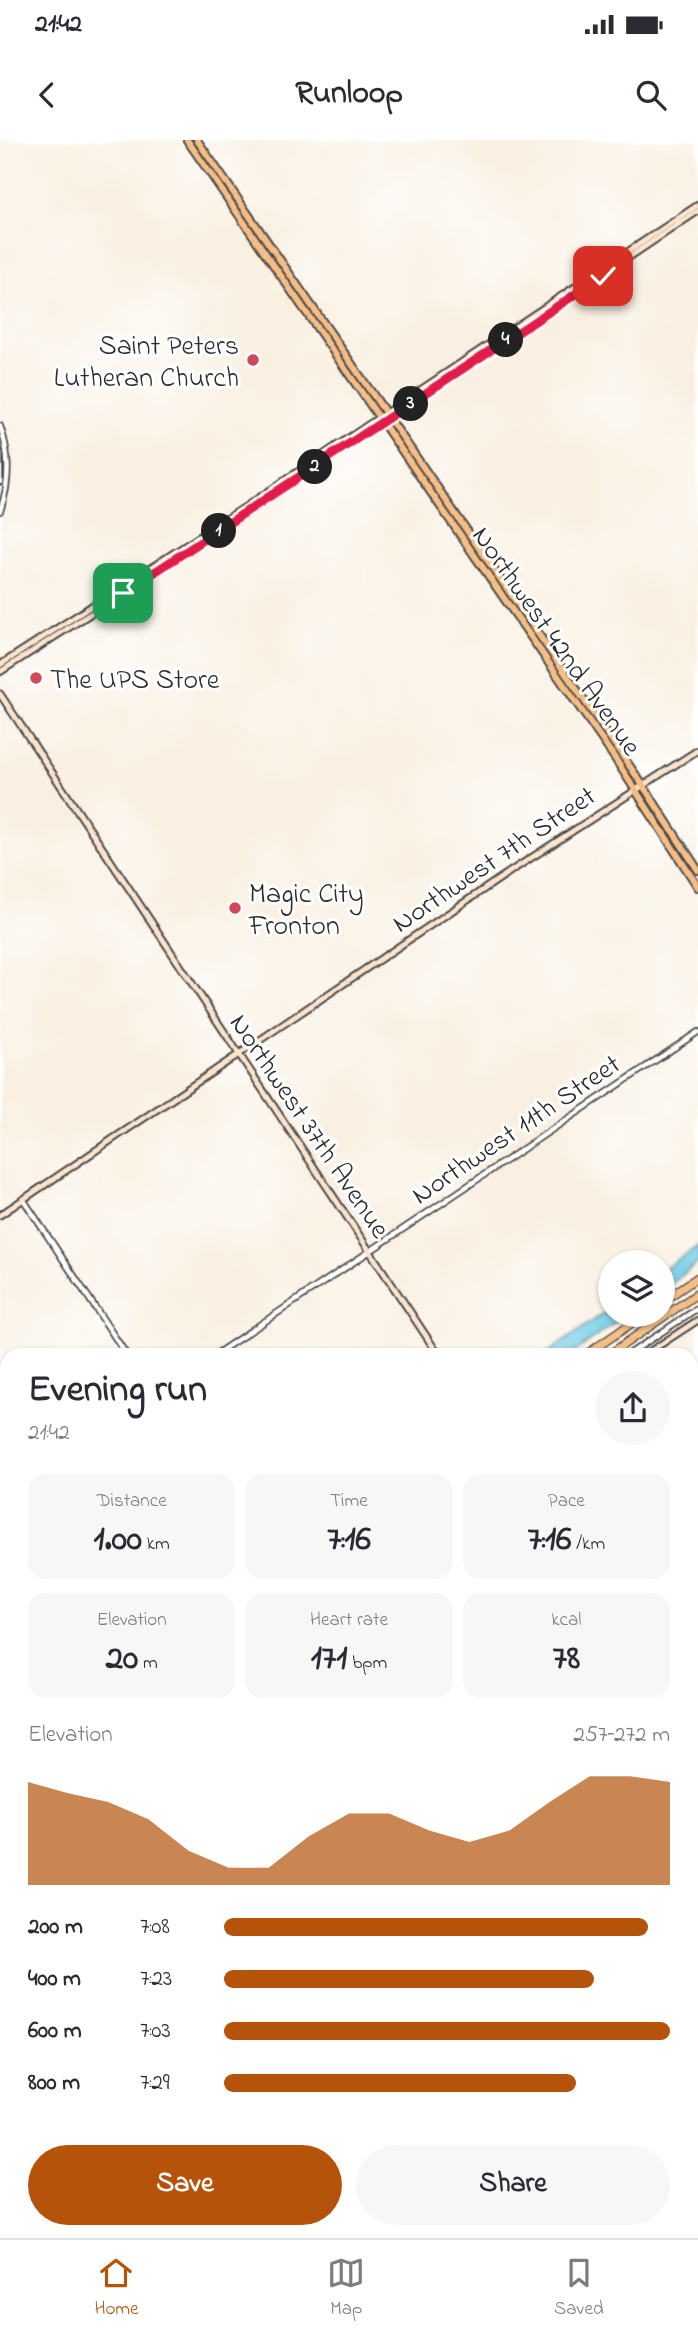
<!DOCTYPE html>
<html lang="en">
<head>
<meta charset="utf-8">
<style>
  body { margin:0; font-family:"Indie Flower",sans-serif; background:#f7f7f7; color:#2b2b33; height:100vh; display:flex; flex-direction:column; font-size:26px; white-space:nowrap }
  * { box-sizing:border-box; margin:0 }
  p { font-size:23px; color:#7c7c81 }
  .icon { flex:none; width:38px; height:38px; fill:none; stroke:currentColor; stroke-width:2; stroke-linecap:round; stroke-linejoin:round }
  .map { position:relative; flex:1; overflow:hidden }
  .details { position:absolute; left:0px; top:1208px; width:698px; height:891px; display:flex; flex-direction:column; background:#fff; border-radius:21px 21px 0 0; box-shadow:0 2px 5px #0004 }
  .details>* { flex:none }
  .tools { position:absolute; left:598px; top:1110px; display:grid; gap:14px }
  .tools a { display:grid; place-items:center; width:77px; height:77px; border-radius:50%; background:#fff; box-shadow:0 2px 5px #0004; font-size:35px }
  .pin { position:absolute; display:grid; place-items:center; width:60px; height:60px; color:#fff; margin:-30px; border-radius:14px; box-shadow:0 4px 10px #0006 }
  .km { position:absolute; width:35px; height:35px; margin:-18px; border-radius:50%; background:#222; color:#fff; font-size:19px; line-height:35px; text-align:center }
  .round { display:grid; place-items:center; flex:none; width:74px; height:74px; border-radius:37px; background:#f7f7f7 }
  .head { display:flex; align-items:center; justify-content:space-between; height:119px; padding:0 28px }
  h1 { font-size:38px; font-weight:700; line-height:52px }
  .metrics { display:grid; grid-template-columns:repeat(3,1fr); gap:10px; height:119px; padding:7px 28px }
  .metrics div { display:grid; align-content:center; border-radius:18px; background:#f7f7f7; text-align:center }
  .metrics b { font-size:35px; font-weight:700 }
  .metrics small { font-size:19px; font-weight:400 }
  .metrics p { font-size:19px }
  .chart { height:196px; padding:14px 28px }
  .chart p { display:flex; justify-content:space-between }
  .chart svg { width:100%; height:126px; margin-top:7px; fill:#b45309; opacity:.7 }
  .action { display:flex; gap:14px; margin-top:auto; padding:14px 28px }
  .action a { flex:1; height:80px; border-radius:42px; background:#b45309; color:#fff; font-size:28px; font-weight:700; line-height:80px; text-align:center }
  .action a+a { background:#f7f7f7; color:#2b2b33 }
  ul { padding:0 28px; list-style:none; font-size:23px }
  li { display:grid; grid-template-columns:112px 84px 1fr; align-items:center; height:52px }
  li i { height:18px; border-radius:9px; background:#b45309 }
  .status { display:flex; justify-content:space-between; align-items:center; height:49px; padding:0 35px; background:#fff; direction:ltr }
  .status svg { height:19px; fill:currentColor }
  header { display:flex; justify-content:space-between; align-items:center; height:91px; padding:0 28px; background:#fff; font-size:32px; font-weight:700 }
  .menu { display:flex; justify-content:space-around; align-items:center; height:98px; border-top:2px solid #e1e1e2; background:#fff; font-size:19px; color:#7c7c81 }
  .menu a { display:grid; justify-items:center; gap:4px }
  .menu .selected { color:#b45309 }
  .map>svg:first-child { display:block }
  .green { fill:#b5c365; stroke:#707748; stroke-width:2 }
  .water { fill:#64c6e2; stroke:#487886; stroke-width:2 }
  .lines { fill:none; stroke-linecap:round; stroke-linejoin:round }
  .tertiary-casing { stroke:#4a4946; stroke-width:8 }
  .secondary-casing { stroke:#4a4946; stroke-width:9 }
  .primary-casing { stroke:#4a4946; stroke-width:10 }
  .motorway-casing { stroke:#4a4946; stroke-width:10 }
  .tertiary { stroke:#fff; stroke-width:4.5 }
  .secondary { stroke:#fbe5cf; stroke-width:5 }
  .primary { stroke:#f6be87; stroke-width:6 }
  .motorway { stroke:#f6be87; stroke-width:7 }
  .route-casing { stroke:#fff; stroke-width:14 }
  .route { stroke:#e11d48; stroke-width:9 }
  .poi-dot { fill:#d1495b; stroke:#fff; stroke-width:2.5 }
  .labels { text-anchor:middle; stroke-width:6; stroke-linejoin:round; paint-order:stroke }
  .poi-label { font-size:28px; fill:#2b2b2b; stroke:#fff; text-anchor:start }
  .street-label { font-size:28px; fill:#2b2b2b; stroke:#fff }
</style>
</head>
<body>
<div class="status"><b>21:42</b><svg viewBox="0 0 49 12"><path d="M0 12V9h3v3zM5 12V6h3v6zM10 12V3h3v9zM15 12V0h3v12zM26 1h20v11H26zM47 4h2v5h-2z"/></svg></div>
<header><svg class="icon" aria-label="back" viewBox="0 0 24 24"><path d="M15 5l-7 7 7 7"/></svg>Runloop<svg class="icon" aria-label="search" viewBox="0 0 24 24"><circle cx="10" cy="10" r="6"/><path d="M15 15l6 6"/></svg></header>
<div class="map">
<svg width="698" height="2098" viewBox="0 0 698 2098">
  <rect width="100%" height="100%" fill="#fff"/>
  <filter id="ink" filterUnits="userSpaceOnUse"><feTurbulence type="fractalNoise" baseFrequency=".0143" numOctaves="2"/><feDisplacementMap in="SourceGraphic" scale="14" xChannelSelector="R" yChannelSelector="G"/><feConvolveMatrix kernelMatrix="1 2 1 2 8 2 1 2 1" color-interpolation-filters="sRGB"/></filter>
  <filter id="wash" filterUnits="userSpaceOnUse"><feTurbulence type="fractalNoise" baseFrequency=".00686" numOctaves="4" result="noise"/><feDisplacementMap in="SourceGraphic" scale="28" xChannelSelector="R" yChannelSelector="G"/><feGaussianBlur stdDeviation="1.57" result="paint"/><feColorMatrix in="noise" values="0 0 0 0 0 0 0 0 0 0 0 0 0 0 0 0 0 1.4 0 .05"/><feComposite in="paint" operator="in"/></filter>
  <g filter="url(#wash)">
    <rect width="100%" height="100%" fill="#f9f0e1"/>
    <polygon class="green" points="691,1356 698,1366 698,1455 691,1460"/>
    <g class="water">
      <polygon points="698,1106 698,1123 663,1150 663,1130"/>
      <polygon points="611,1168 611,1174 627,1174 572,1214 546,1214"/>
    </g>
  </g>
  <g filter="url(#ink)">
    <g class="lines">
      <defs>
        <g id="tertiary">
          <path d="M0,286C10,314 10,343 0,371"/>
          <polyline points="0,313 0,342"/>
          <polyline points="23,1059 126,1214"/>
          <polyline points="216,1214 698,892"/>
          <polyline points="629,1214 698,1168"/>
          <polyline points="0,1360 7,1355"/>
          <polyline points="0,1645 7,1640"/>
          <polyline points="691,1844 698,1840"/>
          <polyline points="0,1929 7,1925"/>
          <polyline points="0,1980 7,1981"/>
          <polyline points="0,1990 7,1991"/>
          <polyline points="279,2091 289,2098"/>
          <polyline points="173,2098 183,2091"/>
          <polyline points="513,2098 514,2091"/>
        </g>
        <g id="secondary">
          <polyline points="0,525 245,367 698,65"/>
          <polyline points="0,532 250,371 698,71"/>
          <polyline points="0,554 438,1214"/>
          <polyline points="0,1075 514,729 698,610"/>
          <polyline points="646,1214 698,1180"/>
        </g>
        <g id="primary">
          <polyline points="187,0 616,620 698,747"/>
          <polyline points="197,0 642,644 698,730"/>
          <polyline points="691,1593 698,1601"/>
          <polyline points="691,1601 698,1611"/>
        </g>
        <g id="motorway">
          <polyline points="663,1161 698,1137"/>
          <polyline points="587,1214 645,1174"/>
          <polyline points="610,1214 698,1153"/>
          <polyline points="646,1214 648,1213"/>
          <polyline points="0,1465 7,1462"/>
          <polyline points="0,1479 7,1476"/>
        </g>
      </defs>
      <use href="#tertiary" class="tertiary-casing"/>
      <use href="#secondary" class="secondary-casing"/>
      <use href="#primary" class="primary-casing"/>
      <use href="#motorway" class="motorway-casing"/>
      <use href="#tertiary" class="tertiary"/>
      <use href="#secondary" class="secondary"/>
      <use href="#primary" class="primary"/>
      <use href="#motorway" class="motorway"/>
    </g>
  </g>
  <g class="lines" filter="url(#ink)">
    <defs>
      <polyline id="route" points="123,453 603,136"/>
    </defs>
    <use href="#route" class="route-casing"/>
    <use href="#route" class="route"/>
  </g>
  <g class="poi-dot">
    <circle cx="253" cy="220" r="7"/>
    <circle cx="36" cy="538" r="7"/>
    <circle cx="235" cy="768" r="7"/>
  </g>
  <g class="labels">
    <g class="poi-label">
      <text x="239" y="214" text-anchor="end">Saint Peters<tspan x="239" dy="32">Lutheran Church</tspan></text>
      <text x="50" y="548">The UPS Store</text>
      <text x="249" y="762">Magic City<tspan x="249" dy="32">Fronton</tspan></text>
    </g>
    <g class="street-label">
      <text transform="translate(558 500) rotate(55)" y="10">Northwest 42nd Avenue</text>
      <text transform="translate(493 718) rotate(-34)" y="10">Northwest 7th Street</text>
      <text transform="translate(311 985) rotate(56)" y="10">Northwest 37th Avenue</text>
      <text transform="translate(515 988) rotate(-34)" y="10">Northwest 11th Street</text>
    </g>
  </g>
</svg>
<div class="tools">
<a><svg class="icon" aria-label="layers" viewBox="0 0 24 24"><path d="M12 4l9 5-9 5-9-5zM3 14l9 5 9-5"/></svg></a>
</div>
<div class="pin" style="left:123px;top:453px;background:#1e9e55"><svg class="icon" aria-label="arrive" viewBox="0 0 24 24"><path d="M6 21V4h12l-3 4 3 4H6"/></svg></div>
<div class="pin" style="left:603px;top:136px;background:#d93025"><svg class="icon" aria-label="check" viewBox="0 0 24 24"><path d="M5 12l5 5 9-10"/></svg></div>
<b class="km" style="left:219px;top:391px">1</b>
<b class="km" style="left:315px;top:327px">2</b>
<b class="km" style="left:411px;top:264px">3</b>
<b class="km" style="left:506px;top:200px">4</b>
<section class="details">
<div class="head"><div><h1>Evening run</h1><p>21:42</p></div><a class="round"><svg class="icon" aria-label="share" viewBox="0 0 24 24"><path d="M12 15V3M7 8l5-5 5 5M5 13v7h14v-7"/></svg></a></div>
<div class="metrics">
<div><p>Distance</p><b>1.00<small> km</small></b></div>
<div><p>Time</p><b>7:16</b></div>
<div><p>Pace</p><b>7:16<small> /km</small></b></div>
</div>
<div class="metrics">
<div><p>Elevation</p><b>20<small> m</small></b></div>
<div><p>Heart rate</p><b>171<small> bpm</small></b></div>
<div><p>kcal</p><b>78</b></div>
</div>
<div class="chart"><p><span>Elevation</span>257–272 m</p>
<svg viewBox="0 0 160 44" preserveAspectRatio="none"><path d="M0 44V8L10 12L20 15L30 21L40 32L50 38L60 38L70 27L80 19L90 19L100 25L110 29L120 25L130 15L140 6L150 6L160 8V44z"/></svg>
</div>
<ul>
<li><b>200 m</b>7:08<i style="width:95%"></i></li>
<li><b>400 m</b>7:23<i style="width:83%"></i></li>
<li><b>600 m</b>7:03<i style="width:100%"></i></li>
<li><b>800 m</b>7:29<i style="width:79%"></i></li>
</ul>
<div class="action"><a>Save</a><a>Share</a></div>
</section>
</div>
<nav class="menu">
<a class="selected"><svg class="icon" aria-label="home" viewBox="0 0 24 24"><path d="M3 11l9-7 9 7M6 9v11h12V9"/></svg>Home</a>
<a><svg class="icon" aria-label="map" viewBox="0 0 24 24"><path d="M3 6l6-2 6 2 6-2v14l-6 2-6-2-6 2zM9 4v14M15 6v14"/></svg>Map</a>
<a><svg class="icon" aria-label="saved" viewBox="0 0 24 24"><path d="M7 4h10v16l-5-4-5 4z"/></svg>Saved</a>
</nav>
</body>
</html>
